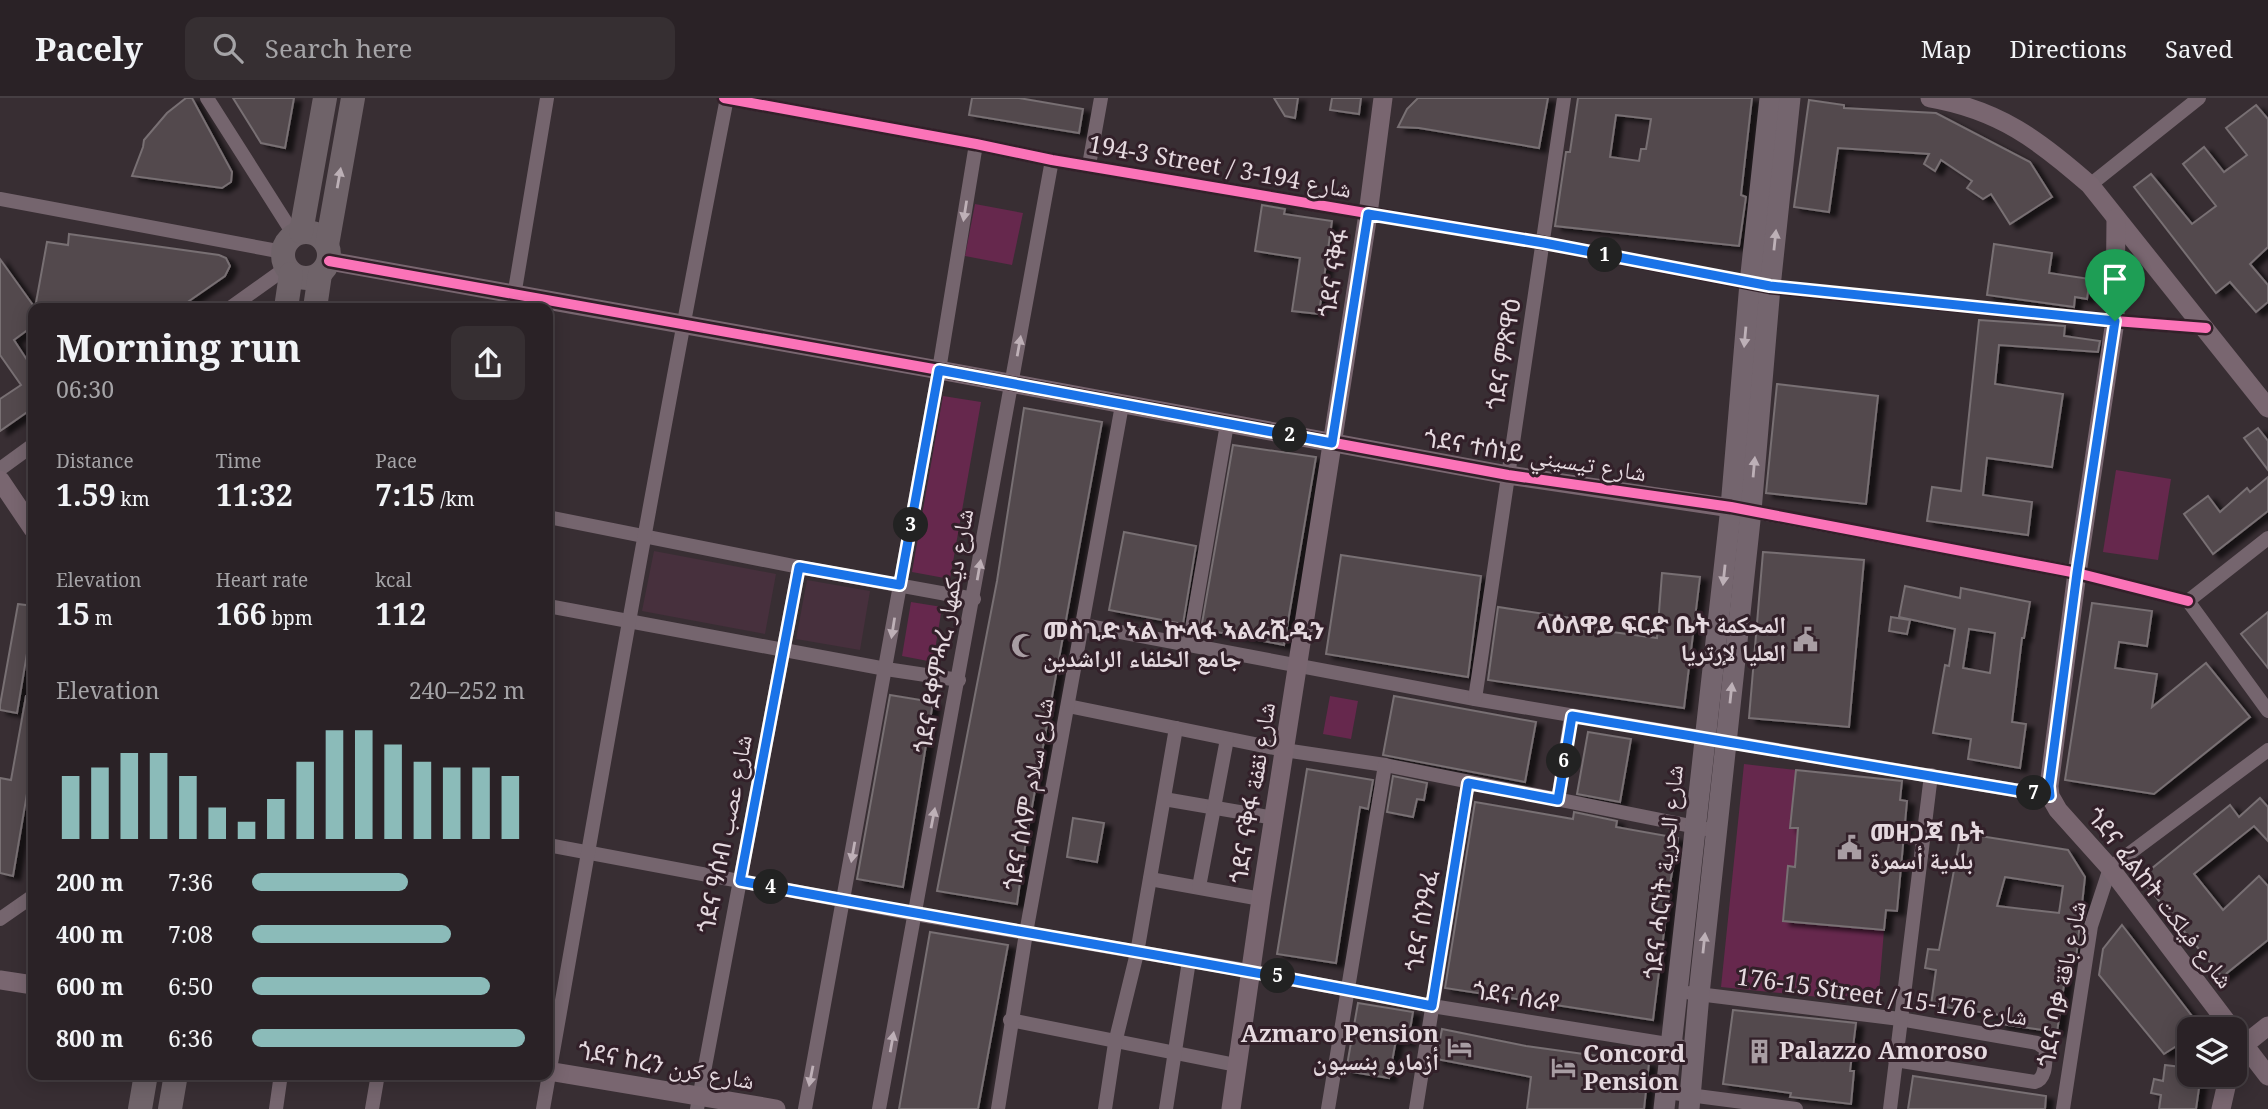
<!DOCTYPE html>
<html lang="en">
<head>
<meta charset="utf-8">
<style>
  body { margin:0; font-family:"Noto Serif","Noto Naskh Arabic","Noto Sans Ethiopic",serif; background:#362f32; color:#f1f3f6; height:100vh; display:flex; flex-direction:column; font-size:26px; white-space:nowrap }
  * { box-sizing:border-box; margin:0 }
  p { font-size:23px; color:#a5a4a7 }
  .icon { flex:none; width:38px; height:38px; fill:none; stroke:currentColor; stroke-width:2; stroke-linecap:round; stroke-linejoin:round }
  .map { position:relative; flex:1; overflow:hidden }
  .drawer { position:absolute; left:28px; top:205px; width:525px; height:777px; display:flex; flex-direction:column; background:#2a2226; border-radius:14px; box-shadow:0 4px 18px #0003,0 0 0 2px #463f43 }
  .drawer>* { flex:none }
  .controls { position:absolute; left:2177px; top:919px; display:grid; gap:14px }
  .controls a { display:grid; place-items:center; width:70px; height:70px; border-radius:14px; background:#2a2226; box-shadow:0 4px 18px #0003,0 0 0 2px #463f43; font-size:35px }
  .pin { position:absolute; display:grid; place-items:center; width:60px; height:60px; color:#fff; margin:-72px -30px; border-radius:50% 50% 50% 0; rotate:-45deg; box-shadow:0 0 7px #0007 }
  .pin .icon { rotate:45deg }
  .km { position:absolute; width:35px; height:35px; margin:-18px; border-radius:50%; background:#222; color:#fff; font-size:19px; line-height:35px; text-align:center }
  .round { display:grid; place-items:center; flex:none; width:74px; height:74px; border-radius:14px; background:#362f32 }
  .head { display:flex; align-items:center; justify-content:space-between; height:119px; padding:0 28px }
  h1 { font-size:38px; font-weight:700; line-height:52px }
  .metrics { display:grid; grid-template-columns:repeat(3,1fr); gap:10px; height:119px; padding:7px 28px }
  .metrics div { display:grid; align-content:center }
  .metrics b { font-size:30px; font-weight:700 }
  .metrics small { font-size:19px; font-weight:400 }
  .metrics p { font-size:19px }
  .chart { height:196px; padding:14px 28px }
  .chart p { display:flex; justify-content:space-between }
  .chart svg { width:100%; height:126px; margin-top:7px; stroke:#8bbbb9; stroke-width:6 }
  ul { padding:0 28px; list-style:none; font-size:23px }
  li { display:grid; grid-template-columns:112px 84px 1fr; align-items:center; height:52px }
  li i { height:18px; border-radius:9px; background:#8bbbb9 }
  header { display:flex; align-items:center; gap:42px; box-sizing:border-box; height:98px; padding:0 35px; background:#2a2226; border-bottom:2px solid #463f43 }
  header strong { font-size:33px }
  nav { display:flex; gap:38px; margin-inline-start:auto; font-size:24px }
  .search { width:490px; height:63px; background:#362f32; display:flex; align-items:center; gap:18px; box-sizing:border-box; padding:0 24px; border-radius:14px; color:#a5a4a7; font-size:26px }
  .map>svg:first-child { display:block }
  .built { fill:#47303d }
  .green { fill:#66284d }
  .building { fill:#524a4e; stroke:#786f73; stroke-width:2; fill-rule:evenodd; filter:url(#shadow) }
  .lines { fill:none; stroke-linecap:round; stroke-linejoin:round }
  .street { stroke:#75656e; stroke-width:14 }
  .secondary { stroke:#796670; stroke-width:19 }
  .primary { stroke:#74656e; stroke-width:21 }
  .highway { stroke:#6f6369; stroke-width:24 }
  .cycleway-casing { stroke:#322029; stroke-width:15 }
  .cycleway { stroke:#fb73b8; stroke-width:10 }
  .oneway { fill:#bcb0b6 }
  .oneway2 { fill:#beb0b7 }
  .oneway3 { fill:#bdb0b7 }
  .route-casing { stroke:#fff; stroke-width:14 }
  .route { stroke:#1a73e8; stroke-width:9 }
  .labels { text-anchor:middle; stroke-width:6; stroke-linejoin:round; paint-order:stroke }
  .street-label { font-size:24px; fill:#e5d9df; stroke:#322029 }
  .poi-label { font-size:24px; font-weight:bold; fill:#e5d9df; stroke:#322029; text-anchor:start }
</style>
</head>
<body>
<header>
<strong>Pacely</strong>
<div class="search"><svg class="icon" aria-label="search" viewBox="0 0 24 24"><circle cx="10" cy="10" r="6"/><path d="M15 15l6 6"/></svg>Search here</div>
<nav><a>Map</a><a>Directions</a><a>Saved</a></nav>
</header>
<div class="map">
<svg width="2268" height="1011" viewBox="0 0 2268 1011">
  <defs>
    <filter id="shadow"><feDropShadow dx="7" dy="4" stdDeviation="2" flood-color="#0009"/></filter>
  </defs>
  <rect width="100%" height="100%" fill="#382e33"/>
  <g class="built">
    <polygon points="654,453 776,476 765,536 642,513"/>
    <polygon points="807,482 870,493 860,552 796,541"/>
  </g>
  <g class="green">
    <polygon points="975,106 1023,115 1012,167 965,158"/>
    <polygon points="943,298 981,304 950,481 912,474"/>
    <polygon points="2116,372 2171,381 2158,462 2103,454"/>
    <polygon points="911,504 942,509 933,564 902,558"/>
    <polygon points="1330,598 1358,603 1351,641 1323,636"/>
    <polygon points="1744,666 1796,672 1791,729 1798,730 1795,769 1789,768 1783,823 1884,832 1878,905 1721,889"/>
  </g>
  <g class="building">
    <polygon points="186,0 192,0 232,74 231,84 222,90 132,78 143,49 144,42 167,15"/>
    <polygon points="233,0 294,0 285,50 261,45"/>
    <polygon points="972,0 1019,0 1083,11 1079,35 969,17"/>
    <polygon points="1274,0 1298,0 1295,20 1285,18"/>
    <polygon points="1332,0 1361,0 1359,16 1330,12"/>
    <polygon points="1418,0 1548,0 1539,50 1419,30 1398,29 1407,11"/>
    <path d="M1578,0H1752L1741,97L1746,99L1739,148L1555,128L1566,54H1570ZM1616,17L1651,21L1646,51H1641L1639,63L1610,59Z"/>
    <polygon points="1809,2 1844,7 1844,10 1936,15 2030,64 2052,99 2010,126 1991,96 1983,101 1967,90 1972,83 1941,62 1935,73 1924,66 1929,56 1838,50 1829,114 1794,109"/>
    <polygon points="2256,7 2268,21 2268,149 2250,166 2268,187 2268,204 2256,214 2230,184 2216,195 2134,89 2151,76 2192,126 2216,108 2183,66 2204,49 2224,74 2247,57 2226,30"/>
    <polygon points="1262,107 1285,111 1284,116 1332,123 1319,216 1292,213 1300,160 1255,153"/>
    <polygon points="69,136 219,157 226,160 230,168 225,178 179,210 35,210 47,144 68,147"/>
    <polygon points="1994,146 2052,155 2049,175 2090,181 2087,201 2075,199 2074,209 1987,197"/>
    <polygon points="0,161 33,207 33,228 14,242 33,271 33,310 0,333 0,301 21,287 0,257"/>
    <polygon points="1979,222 2065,228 2064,238 2100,243 2098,254 1999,247 1995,286 2063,296 2052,369 1987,360 1983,397 2032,404 2028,437 1927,423 1932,389 1961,393"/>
    <polygon points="1777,286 1878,298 1866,406 1766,395"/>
    <polygon points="1024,310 1102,324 1026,742 1017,806 937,793 997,483"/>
    <polygon points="2258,330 2268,343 2268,372 2244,340"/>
    <polygon points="1233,347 1316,359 1284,547 1201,531"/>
    <polygon points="2268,379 2268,413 2213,456 2184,416 2208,398 2220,414 2247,390 2250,394"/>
    <polygon points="1124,434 1196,448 1183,526 1109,512"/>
    <polygon points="1763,454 1864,462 1849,629 1749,620"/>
    <polygon points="1341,457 1481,478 1468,579 1326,556"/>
    <polygon points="1662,475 1700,479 1684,610 1488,582 1498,509 1598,524 1597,532 1657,540"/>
    <path d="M1905,488L1960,500L1961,490L2030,504L2024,540H2022L2012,624L2026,626L2020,670L1968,661L1971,641L1933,635L1945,567L1949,568L1955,531L1899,519ZM1969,531L1995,535L1990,575L1963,570Z"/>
    <polygon points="2092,505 2152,513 2147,548 2119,544 2115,570 2157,576 2152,609 2206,565 2250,619 2154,696 2065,682"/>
    <polygon points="18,506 33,508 33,520 17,615 0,612 0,607"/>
    <polygon points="2268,514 2268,570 2241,536"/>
    <polygon points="1891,519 1910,522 1907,536 1889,533"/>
    <polygon points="890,597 933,604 903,789 857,781"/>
    <polygon points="26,598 33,598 33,685 29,684 13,778 0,775 0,680 11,682"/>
    <polygon points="1394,598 1536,624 1525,684 1383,657"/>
    <polygon points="1588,634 1631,641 1620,704 1577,696"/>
    <polygon points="1307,671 1373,682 1368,711 1360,709 1336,865 1277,856"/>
    <polygon points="1796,672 1902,683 1900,702 1907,703 1897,813 1886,812 1884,832 1783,823 1788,768 1795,769 1798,730 1790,730"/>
    <polygon points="1393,678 1427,685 1424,702 1417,701 1413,719 1387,714"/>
    <polygon points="2260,700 2268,709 2268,743 2254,728 2194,776 2223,812 2259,778 2268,788 2268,842 2222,879 2140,780 2230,707 2239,719"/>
    <polygon points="1475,704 1573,721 1574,714 1617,723 1616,729 1678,740 1670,786 1653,922 1445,890"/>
    <polygon points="1073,720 1104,725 1097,764 1067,759"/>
    <path d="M1961,735L2068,752L2085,779L2076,861L2068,860L2057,934L2000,926L2001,917L1931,907L1936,872L1925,870L1928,851L1939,852ZM2005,779L2063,788L2059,815L1997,808Z"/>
    <polygon points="2122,827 2202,931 2189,931 2189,940 2164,956 2099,877 2103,851"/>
    <polygon points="930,834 1008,847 978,1011 899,1011"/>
    <polygon points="1358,905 1413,914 1408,944 1396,942 1389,980 1346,973"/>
    <polygon points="1733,912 1856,925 1850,973 1854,973 1851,1006 1790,999 1791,995 1723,986"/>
    <polygon points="1442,931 1526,948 1649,965 1644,1011 1527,1011 1531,979 1436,961"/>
    <polygon points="2165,967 2189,970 2189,976 2201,976 2196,1011 2159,1011 2161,997 2151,995 2154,981 2163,983"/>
    <polygon points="1913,978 2046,998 2045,1011 1908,1011"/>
  </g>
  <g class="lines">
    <g class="street">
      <polyline points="207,0 294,137"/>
      <polyline points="724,0 976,46 1052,62 1544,145 1770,189 2115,223 2206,230"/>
      <polyline points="1089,67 1101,0"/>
      <polyline points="2090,87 2199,0"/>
      <polyline points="0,101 283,154"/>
      <polyline points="230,210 286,170"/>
      <polyline points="512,210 547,0"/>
      <polyline points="0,371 33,347"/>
      <polyline points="1751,413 2077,475 2188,503"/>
      <polyline points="548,419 799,469 974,501"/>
      <polyline points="2188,503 2268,613"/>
      <polyline points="2188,503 2268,440"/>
      <polyline points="548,508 886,571 959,582"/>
      <polyline points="1083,527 1475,601 2050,698"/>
      <polyline points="1189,547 1227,326"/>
      <polyline points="1475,601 1564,0"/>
      <polyline points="1068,608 1284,652 1385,667 1716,733"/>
      <polyline points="1164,701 1274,720"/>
      <polyline points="1558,702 1571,618"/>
      <polyline points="548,747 915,816 1250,873 1432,908 1680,948"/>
      <polyline points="1150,781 1261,801"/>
      <polyline points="1199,789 1227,641"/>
      <polyline points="0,821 33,798"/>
      <path d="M1690,895L1900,921L2037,945L2046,951C2045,962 2047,981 2035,984L1895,962"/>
      <polyline points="1010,922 1236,967"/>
      <polyline points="1666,994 1796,1011"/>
      <polyline points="276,1011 281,976"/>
      <polyline points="372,1011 378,976"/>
      <path d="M543,1011C602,674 661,336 727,0"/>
      <polyline points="697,1011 799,469"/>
      <polyline points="805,1011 939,272 976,46"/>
      <polyline points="879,1011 1052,62"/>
      <polyline points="998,1011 1026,835 1122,307"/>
      <polyline points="1105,1011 1115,945 1137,855 1176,630"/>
      <polyline points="1166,1011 1189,863"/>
      <polyline points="1328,1011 1385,667"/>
      <polyline points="1416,1011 1468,685"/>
      <polyline points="1890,1011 1931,677"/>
      <polyline points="2063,1011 2091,828 2110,770 2268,652"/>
    </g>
    <g class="secondary">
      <path d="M1930,0C1999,12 2039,42 2090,87L2268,310"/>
      <polyline points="2116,120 2115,223 2077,475 2049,688 2050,698 2058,712 2110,770 2232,931"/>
      <polyline points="329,163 939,272 1508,377 1745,412"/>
      <polyline points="0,382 33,431"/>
      <polyline points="0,882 33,887"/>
      <polyline points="2235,935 2268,978"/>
      <polyline points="2235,964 2244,947 2268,928"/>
      <polyline points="548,973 776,1011"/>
      <polyline points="1231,1011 1261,801 1368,116 1383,0"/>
      <polyline points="2221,1011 2229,976"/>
    </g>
    <g class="primary">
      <polyline points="1664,1011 1731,409 1750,185 1770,0"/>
      <polyline points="1689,1011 1699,896 1751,413 1770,189 1790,0"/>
    </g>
    <g class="highway">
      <circle cx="306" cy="157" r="23"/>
      <polyline points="301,134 325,0"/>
      <polyline points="327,147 353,0"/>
      <polyline points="286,210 291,176"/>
      <polyline points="315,210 320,176"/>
      <polyline points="140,1011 146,976"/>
      <polyline points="170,1011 176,976"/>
    </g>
    <defs>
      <g id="cycleway">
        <polyline points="724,0 976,46 1052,62 1544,145 1770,189 2115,223 2206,230"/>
        <polyline points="329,163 939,272 1508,377 1731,409 2077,475 2188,503"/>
      </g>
    </defs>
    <use href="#cycleway" class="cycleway-casing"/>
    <use href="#cycleway" class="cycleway"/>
  </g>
  <defs><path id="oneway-solid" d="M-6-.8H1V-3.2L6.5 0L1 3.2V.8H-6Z" transform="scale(1.75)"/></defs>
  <use class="oneway" href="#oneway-solid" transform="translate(339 80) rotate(-80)"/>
  <g class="oneway2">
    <use href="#oneway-solid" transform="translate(965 113) rotate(99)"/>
    <use href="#oneway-solid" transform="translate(1019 248) rotate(-80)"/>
    <use href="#oneway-solid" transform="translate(979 472) rotate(-80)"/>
    <use href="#oneway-solid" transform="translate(893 530) rotate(99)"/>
    <use href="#oneway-solid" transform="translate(933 720) rotate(-79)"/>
    <use href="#oneway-solid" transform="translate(853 754) rotate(100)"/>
    <use href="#oneway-solid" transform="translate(892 944) rotate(-80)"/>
    <use href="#oneway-solid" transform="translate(811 978) rotate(101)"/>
  </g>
  <g class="oneway3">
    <use href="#oneway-solid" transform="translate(1775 142) rotate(-84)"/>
    <use href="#oneway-solid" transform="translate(1745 239) rotate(95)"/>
    <use href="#oneway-solid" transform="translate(1754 369) rotate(-85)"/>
    <use href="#oneway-solid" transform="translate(1724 477) rotate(96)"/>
    <use href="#oneway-solid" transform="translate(1731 595) rotate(-84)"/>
    <use href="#oneway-solid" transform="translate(1704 845) rotate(-84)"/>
  </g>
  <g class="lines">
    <defs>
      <path id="route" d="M1368,116L1544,145L1770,188L2115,223L2077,475L2049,688L2050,698L1572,618L1558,702L1468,685L1432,908C1202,862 970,827 740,783L799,469L900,487L939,272L1332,345Z"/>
    </defs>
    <use href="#route" class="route-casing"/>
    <use href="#route" class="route"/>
  </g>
  <defs>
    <symbol id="civic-bare" viewBox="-9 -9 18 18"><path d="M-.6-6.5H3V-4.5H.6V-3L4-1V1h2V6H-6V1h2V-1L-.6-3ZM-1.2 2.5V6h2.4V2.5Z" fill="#a89da3" stroke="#322029" stroke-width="2.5" paint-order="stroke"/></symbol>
    <symbol id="mosque-bare" viewBox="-9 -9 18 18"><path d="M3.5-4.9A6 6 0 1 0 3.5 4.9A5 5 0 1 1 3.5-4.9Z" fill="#a89da3" stroke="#322029" stroke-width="2.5" paint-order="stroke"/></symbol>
    <symbol id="hotel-bare" viewBox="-9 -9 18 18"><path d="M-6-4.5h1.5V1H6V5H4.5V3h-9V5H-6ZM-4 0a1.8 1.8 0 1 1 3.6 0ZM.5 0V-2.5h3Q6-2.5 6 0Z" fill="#a89da3" stroke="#322029" stroke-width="2.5" paint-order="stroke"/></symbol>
    <symbol id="building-bare" viewBox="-9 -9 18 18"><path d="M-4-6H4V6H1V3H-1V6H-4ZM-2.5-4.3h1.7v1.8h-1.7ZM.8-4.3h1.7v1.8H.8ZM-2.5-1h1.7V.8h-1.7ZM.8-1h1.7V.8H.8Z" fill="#a89da3" stroke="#322029" stroke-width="2.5" paint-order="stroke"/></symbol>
  </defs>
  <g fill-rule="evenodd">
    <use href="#civic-bare" x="1788" y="524" width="35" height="35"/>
    <use href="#mosque-bare" x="1006" y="530" width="35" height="35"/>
    <use href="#civic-bare" x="1832" y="732" width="35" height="35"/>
    <use href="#hotel-bare" x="1442" y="932" width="35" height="35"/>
    <use href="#building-bare" x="1742" y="936" width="35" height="35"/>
    <use href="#hotel-bare" x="1546" y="952" width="35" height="35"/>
  </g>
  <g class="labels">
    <g class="street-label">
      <text transform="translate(1220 69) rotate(10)" y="8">194-3 Street / شارع 194-3</text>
      <text transform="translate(1334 175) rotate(-81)" y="8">ጎደና ናቅፋ</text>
      <text transform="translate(1504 256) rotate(-81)" y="8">ጎደና ምጽዋዕ</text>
      <text transform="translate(1535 358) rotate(9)" y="8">ጎደና ተሰነይ شارع تيسيني</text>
      <text transform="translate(944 533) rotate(-80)" y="8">ጎደና ደቀምሓረ شارع ديكمهار</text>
      <text transform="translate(1253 695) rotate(-81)" y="8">ጎደና ናቅፋ شارع نقفة</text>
      <text transform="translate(1029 696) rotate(-80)" y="8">ጎደና ሰላም شارع سلام</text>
      <text transform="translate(725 736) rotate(-79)" y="8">ጎደና ዓሰብ شارع عصب</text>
      <text transform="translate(1664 774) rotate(-84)" y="8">ጎደና ሓርነት شارع الحرية</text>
      <text transform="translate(2160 800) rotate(52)" y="8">ጎደና ፈልከት شارع فيلكت</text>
      <text transform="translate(1422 823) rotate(-81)" y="8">ጎደና ሰንዓፈ</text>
      <text transform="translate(2062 886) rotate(-79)" y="8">ጎደና ባቃ شارع باقة</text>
      <text transform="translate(1516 899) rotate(9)" y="8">ጎደና ሰራየ</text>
      <text transform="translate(1882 899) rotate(8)" y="8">176-15 Street / شارع 176-15</text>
      <text transform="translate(666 968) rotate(10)" y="8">ጎደና ከረን شارع كرن</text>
    </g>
    <g class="poi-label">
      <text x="1786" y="535" text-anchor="end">ላዕለዋይ ፍርድ ቤት المحكمة<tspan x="1786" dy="28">العليا لإرتريا</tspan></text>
      <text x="1043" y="541">መስጊድ ኣል ኵላፋ ኣልራሺዲን<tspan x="1043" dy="28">جامع الخلفاء الراشدين</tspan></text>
      <text x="1870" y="743">መዘጋጃ ቤት<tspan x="1870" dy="28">بلدية أسمرة</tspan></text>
      <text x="1439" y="944" text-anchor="end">Azmaro Pension<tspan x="1439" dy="28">أزمارو بنسيون</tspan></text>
      <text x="1779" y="961">Palazzo Amoroso</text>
      <text x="1583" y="964">Concord<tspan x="1583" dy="28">Pension</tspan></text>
    </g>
  </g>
</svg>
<div class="controls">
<a><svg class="icon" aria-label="layers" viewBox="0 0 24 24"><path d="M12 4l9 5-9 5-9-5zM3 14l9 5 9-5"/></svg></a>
</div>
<div class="pin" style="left:2115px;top:223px;background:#1e9e55"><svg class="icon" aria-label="arrive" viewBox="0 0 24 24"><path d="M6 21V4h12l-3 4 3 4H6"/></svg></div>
<b class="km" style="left:1605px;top:157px">1</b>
<b class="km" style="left:1290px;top:337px">2</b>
<b class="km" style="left:911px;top:427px">3</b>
<b class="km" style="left:771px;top:789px">4</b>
<b class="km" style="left:1278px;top:878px">5</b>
<b class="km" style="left:1564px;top:663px">6</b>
<b class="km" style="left:2034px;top:695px">7</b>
<section class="drawer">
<div class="head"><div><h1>Morning run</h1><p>06:30</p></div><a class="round"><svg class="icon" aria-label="share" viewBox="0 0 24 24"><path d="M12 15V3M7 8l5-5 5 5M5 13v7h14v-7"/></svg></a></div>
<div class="metrics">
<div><p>Distance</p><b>1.59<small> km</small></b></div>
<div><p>Time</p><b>11:32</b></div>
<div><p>Pace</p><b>7:15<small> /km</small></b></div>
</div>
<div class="metrics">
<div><p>Elevation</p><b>15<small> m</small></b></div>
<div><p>Heart rate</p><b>166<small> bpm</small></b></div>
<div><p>kcal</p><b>112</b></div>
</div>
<div class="chart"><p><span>Elevation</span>240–252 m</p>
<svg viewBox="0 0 160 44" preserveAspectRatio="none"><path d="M5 44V22M15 44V19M25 44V14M35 44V14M45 44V22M55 44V33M65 44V38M75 44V30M85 44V17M95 44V6M105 44V6M115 44V11M125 44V17M135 44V19M145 44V19M155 44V22"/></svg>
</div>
<ul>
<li><b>200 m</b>7:36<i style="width:57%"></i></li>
<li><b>400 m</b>7:08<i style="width:73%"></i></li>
<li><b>600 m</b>6:50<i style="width:87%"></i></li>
<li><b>800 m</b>6:36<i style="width:100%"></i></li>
</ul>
</section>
</div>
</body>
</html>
